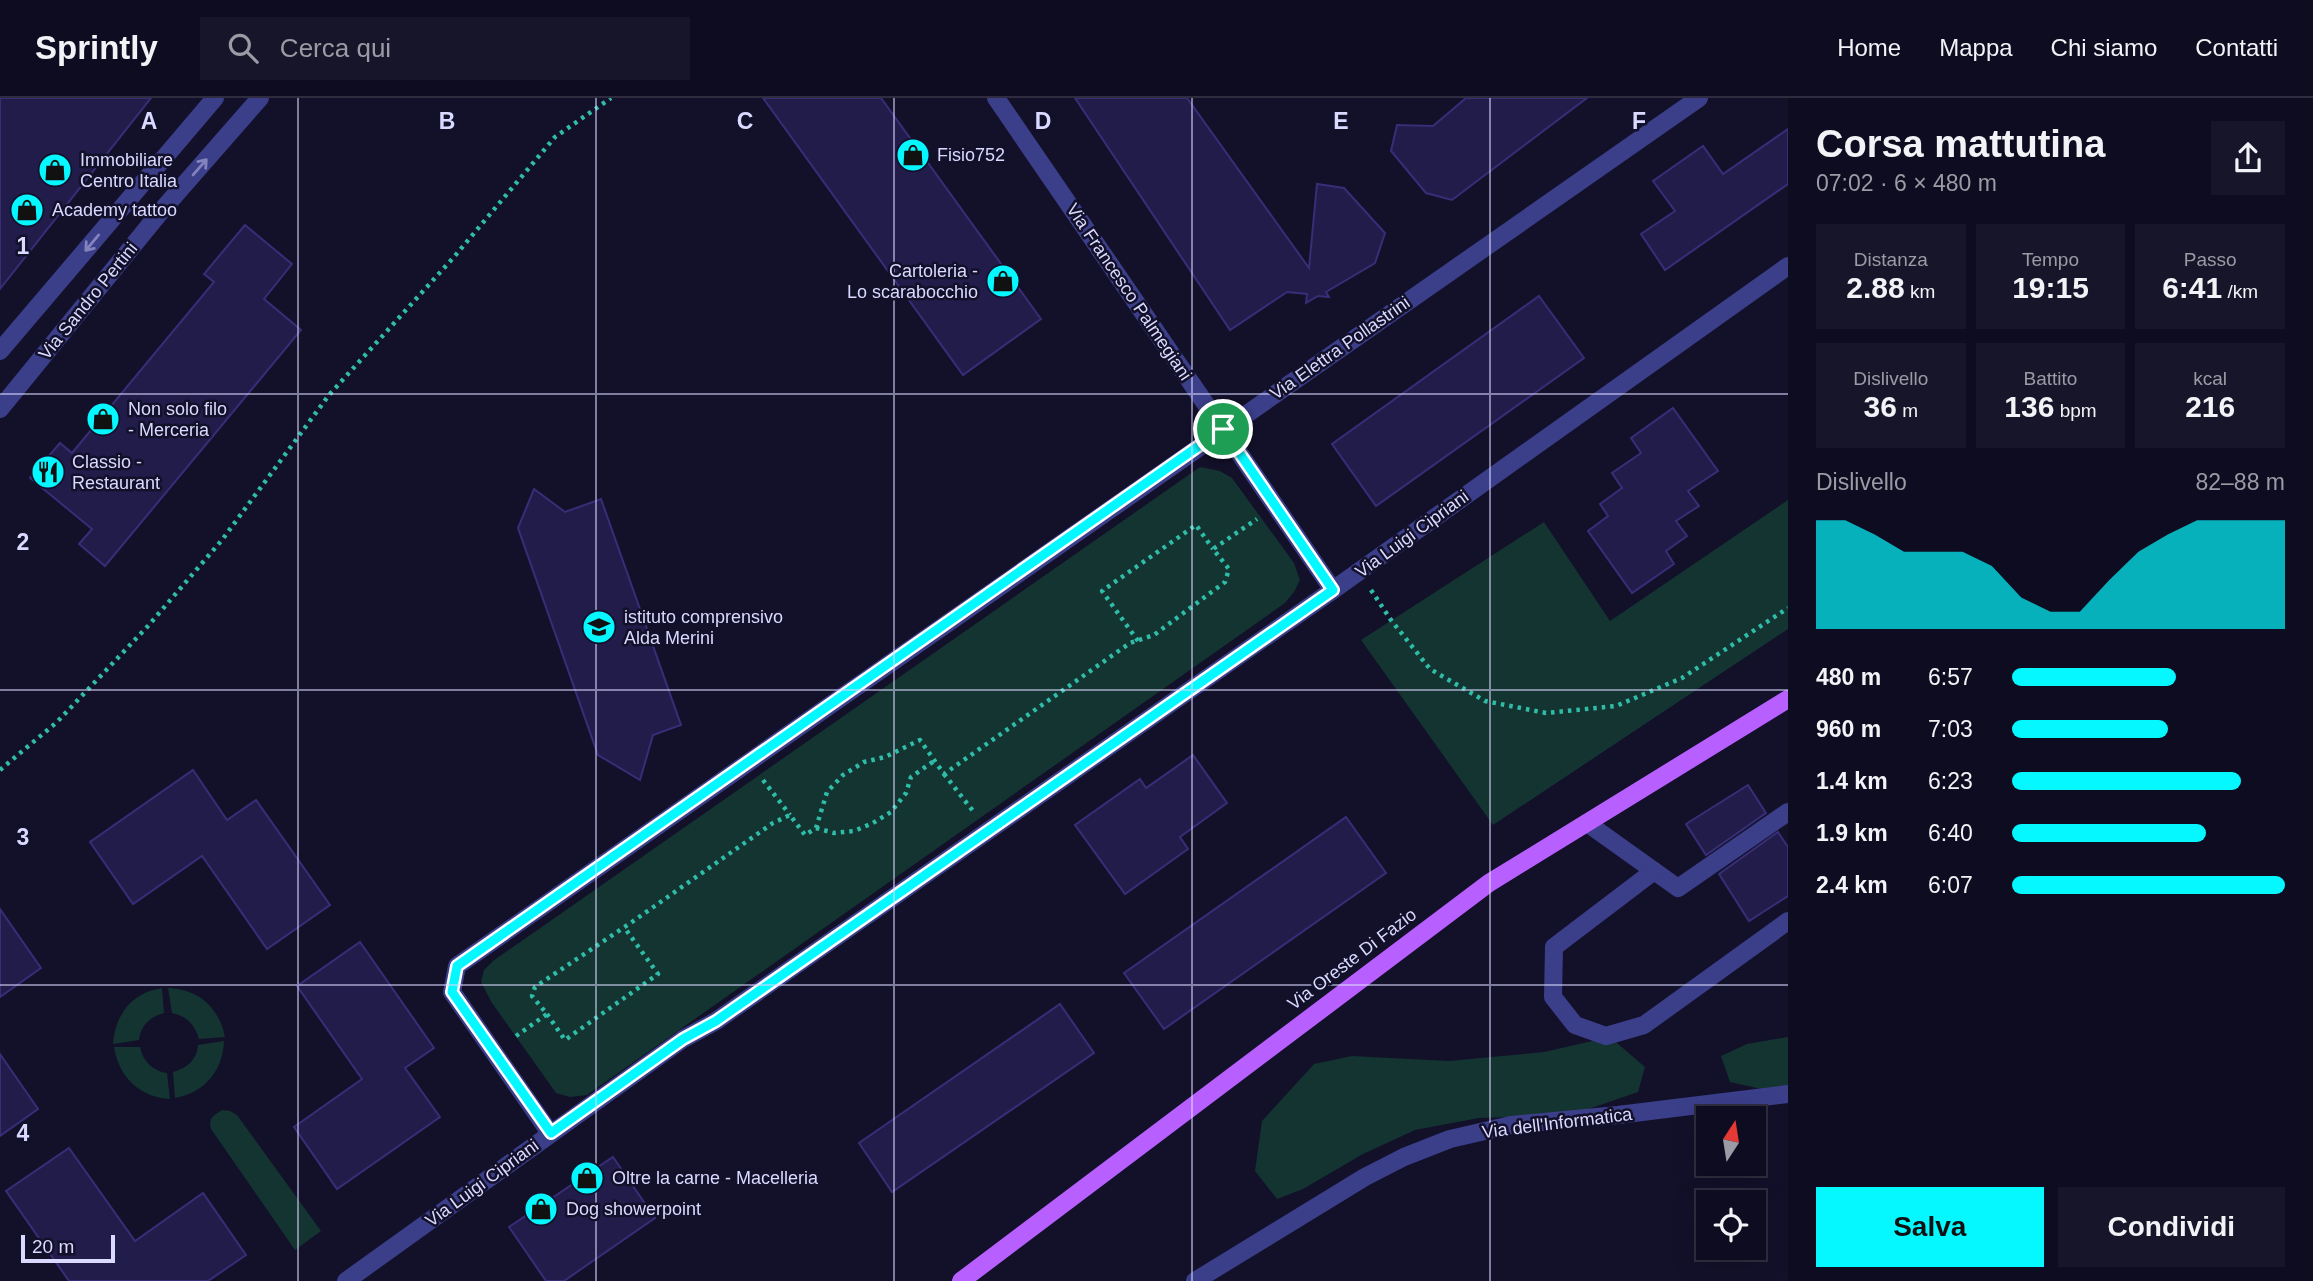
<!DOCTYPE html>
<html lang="it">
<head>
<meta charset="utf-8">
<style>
  body { margin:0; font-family:Helvetica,sans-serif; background:#171529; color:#f1f3f6; height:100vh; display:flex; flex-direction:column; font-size:26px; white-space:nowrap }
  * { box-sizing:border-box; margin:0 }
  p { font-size:23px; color:#9b9ba5 }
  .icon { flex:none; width:38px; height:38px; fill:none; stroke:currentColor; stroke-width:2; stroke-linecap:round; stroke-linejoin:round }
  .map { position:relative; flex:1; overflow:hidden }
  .drawer { display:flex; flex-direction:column; background:#0e0c20; width:525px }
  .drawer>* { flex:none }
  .needle { width:46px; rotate:12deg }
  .tools { position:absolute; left:1696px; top:1008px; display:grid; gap:14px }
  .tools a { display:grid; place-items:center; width:70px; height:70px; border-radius:0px; background:#0e0c20; box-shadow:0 7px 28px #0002,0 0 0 2px #2e2c3e; font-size:35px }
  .scale { position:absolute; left:21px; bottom:18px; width:94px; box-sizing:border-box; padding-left:7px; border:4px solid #dad9ff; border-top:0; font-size:19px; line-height:24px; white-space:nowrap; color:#dad9ff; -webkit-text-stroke:5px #13102a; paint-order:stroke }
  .pin { position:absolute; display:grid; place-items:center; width:60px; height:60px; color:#fff; margin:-30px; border:4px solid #fff; border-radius:50%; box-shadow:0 2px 7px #0007 }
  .round { display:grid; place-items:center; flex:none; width:74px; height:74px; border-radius:0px; background:#171529 }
  .overview { display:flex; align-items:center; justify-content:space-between; height:119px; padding:0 28px }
  h1 { font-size:38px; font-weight:700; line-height:52px }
  .metrics { display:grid; grid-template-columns:repeat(3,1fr); gap:10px; height:119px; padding:7px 28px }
  .metrics div { display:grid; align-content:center; border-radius:0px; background:#171529; text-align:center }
  .metrics b { font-size:30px; font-weight:700 }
  .metrics small { font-size:19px; font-weight:400 }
  .metrics p { font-size:19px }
  .chart { height:196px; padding:14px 28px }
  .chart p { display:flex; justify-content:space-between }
  .chart svg { width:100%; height:126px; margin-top:7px; fill:#05f8ff; opacity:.7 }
  .primary-button { display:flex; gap:14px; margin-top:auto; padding:14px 28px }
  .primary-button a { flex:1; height:80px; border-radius:0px; background:#05f8ff; color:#111; font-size:28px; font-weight:700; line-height:80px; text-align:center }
  .primary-button a+a { background:#171529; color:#f1f3f6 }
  ul { padding:0 28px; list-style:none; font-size:23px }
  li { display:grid; grid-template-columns:112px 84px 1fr; align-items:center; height:52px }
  li i { height:18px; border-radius:9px; background:#05f8ff }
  header { display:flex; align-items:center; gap:42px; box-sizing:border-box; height:98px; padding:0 35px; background:#0e0c20; border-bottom:2px solid #2e2c3e }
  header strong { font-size:33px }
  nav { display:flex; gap:38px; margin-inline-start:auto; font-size:24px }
  .search { width:490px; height:63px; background:#171529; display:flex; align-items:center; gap:18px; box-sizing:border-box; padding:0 24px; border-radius:0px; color:#9b9ba5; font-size:26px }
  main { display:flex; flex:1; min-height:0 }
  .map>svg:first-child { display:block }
  .green { fill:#133430 }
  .building { fill:#221c4b; stroke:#372e77; stroke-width:2 }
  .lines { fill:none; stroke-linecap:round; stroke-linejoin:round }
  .path { stroke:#2fbdaa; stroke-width:4.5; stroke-dasharray:3.5 5; stroke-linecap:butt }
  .minor { stroke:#3b3e89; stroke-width:18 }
  .major { stroke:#b860ff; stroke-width:18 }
  .oneway { stroke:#8384be }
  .route-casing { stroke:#fff; stroke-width:14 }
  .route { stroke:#05f8ff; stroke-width:9 }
  .grid { fill:none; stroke:#dad9ff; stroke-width:2; stroke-opacity:0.55 }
  .labels { text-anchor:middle; stroke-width:5; stroke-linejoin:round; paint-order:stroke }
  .poi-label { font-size:18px; fill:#dad9ff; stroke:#13102a; text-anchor:start }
  .street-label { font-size:18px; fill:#dad9ff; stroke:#13102a }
  .grid-label { font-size:23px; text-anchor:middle; font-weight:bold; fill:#dad9ff; stroke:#13102a; stroke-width:5; stroke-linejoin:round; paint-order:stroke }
</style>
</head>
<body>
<header>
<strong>Sprintly</strong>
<div class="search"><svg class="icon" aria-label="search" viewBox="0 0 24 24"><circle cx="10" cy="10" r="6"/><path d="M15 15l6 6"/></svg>Cerca qui</div>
<nav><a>Home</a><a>Mappa</a><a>Chi siamo</a><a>Contatti</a></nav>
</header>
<main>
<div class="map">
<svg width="1788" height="1183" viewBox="0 0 1788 1183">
  <rect width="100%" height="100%" fill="#13102a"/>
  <g class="green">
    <polygon points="1200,369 1220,373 1232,380 1294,465 1300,482 1294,494 1285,505 587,997 570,999 556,995 492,905 481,884 484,872 493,863"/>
    <polygon points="1788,402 1788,531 1493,727 1361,542 1544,424 1610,523"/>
    <path d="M162,890L164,915C150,919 141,927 139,942L113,946C115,916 133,894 162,890Z"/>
    <path d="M168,890C198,891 219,909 225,939L199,941C195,927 187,918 172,915Z"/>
    <polygon points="1610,939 1645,969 1638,994 1571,1017 1479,1020 1415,1032 1363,1056 1303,1091 1277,1101 1255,1073 1262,1023 1314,966 1352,958 1449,963 1544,954"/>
    <polygon points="1788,939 1788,997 1730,984 1721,958 1747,946"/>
    <path d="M224,943C223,972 205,995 175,1000L173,974C187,970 197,962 198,947Z"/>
    <path d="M114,949H140C143,963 152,973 167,975L170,1001C139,999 119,979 114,949Z"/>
    <path d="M222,1012L230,1013L237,1017L321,1133L295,1152L211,1031C208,1020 213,1018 222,1012Z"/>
  </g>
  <g class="building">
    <polygon points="0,0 151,0 0,191"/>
    <polygon points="763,0 881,0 1041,221 963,277"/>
    <polygon points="1075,0 1187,0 1309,170 1317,86 1344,90 1385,135 1375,165 1326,194 1329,199 1318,198 1306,205 1307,196 1287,194 1230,232"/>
    <polygon points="1466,0 1587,0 1452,102 1426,95 1391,53 1397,27 1433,28"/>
    <polygon points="1788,31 1788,86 1665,172 1641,136 1675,113 1653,83 1703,48 1723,76"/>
    <polygon points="245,127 292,166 264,201 301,232 105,468 79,446 92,431 30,380 60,345 72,355 214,184 204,176"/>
    <polygon points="1539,198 1584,260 1376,408 1332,346"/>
    <polygon points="1673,310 1718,373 1688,393 1699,408 1676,423 1687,438 1666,453 1674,466 1632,495 1588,433 1608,418 1600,406 1622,390 1612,375 1641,355 1631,340"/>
    <polygon points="534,391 565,414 601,401 681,627 653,637 640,682 598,657 518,430"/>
    <polygon points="1193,657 1227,705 1180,739 1188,751 1125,796 1075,727 1140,681 1146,690"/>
    <polygon points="193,672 227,722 256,702 330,807 267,851 202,758 133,806 90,744"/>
    <polygon points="1748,687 1766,715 1706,757 1686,726"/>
    <polygon points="1346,719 1386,775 1164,931 1124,875"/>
    <polygon points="1778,734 1788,749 1788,798 1749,823 1719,776"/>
    <polygon points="0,811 41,870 0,899"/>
    <polygon points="360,844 434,950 405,970 440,1019 337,1091 294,1029 362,981 297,888"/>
    <polygon points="1060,906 1094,955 892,1094 859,1045"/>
    <polygon points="0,956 38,1011 0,1038"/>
    <polygon points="69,1050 135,1143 203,1095 246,1157 208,1183 69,1183 6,1093"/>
    <polygon points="613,1059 655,1120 564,1183 546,1183 509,1129"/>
  </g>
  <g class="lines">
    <g class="path">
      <polyline points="1371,492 1391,522 1430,571 1485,603 1546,615 1616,608 1682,580 1788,510"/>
      <polyline points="1138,543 1102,493 1196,427 1213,451"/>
      <polyline points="0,672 57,624 148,528 222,442 329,297 454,159 555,39 611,0"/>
      <polyline points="944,676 973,713"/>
      <polyline points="763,682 790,717"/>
      <polyline points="816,730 834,735 854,733 873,725 891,714 906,695 911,679 934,663"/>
      <polyline points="547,916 565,942 658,876 624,829"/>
      <polyline points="516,938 547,916 532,898 535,889 632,824 773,725 790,717 805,737 816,730 827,694 843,677 864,664 885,659 920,642 944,676 1130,545 1154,537 1225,484 1229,471 1213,451 1257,421"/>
    </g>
    <g class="minor">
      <polyline points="996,0 1333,492"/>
      <polyline points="0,253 215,0"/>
      <polyline points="0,311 162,112 260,0"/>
      <polyline points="1587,725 1678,790 1788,714"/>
      <polyline points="1654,773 1554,849 1553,899 1575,927 1606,938 1644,927 1788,823"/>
      <polyline points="550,1035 452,894 457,868 1699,0"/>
      <polyline points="346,1183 683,941 716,923 1333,492 1788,168"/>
      <polyline points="1195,1183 1365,1079 1404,1059 1450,1041 1511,1027 1618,1017 1788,996"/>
    </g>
    <polyline class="major" points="961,1183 1489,785 1788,601"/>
  </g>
  <defs><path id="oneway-shaft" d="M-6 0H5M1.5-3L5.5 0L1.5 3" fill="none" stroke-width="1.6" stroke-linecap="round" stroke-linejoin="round" transform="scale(1.75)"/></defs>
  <g class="oneway">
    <use href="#oneway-shaft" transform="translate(200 69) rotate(-49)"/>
    <use href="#oneway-shaft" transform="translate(92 145) rotate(130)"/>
  </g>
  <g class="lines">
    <defs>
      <polygon id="route" points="1223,331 1333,492 716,923 683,941 551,1035 452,894 457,868"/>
    </defs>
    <use href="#route" class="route-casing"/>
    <use href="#route" class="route"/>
  </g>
  <path class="grid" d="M298,0V1183M596,0V1183M894,0V1183M1192,0V1183M1490,0V1183M0,296H1788M0,592H1788M0,887H1788"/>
  <defs>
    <symbol id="shop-disc" viewBox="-11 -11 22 22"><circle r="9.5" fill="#05f8ff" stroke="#13102a"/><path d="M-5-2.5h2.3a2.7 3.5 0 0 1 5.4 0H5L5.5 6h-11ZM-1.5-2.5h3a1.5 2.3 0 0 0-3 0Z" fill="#111"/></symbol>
    <symbol id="restaurant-disc" viewBox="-11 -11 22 22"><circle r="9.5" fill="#05f8ff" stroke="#13102a"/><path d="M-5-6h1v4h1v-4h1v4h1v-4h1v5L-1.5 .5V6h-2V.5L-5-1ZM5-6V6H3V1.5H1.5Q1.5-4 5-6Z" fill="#111"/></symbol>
    <symbol id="school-disc" viewBox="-11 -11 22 22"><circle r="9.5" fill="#05f8ff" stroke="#13102a"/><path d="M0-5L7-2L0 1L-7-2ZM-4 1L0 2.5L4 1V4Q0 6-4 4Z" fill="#111"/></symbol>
  </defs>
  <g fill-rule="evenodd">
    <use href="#shop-disc" x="894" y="38" width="38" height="38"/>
    <use href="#shop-disc" x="36" y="53" width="38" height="38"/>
    <use href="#shop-disc" x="8" y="93" width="38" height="38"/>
    <use href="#shop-disc" x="984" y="164" width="38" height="38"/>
    <use href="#shop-disc" x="84" y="302" width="38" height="38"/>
    <use href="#restaurant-disc" x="29" y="355" width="38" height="38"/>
    <use href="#school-disc" x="580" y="510" width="38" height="38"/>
    <use href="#shop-disc" x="568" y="1061" width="38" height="38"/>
    <use href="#shop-disc" x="522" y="1092" width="38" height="38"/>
  </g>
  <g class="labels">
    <g class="poi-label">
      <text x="937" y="63">Fisio752</text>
      <text x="80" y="68">Immobiliare<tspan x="80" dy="21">Centro Italia</tspan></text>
      <text x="52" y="118">Academy tattoo</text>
      <text x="978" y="179" text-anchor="end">Cartoleria -<tspan x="978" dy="21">Lo scarabocchio</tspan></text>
      <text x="128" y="317">Non solo filo<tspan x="128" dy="21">- Merceria</tspan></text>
      <text x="72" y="370">Classio -<tspan x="72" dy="21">Restaurant</tspan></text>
      <text x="624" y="525">istituto comprensivo<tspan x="624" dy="21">Alda Merini</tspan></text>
      <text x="612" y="1086">Oltre la carne - Macelleria</text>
      <text x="566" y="1117">Dog showerpoint</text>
    </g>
    <g class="street-label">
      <text transform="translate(1129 194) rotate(56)" y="6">Via Francesco Palmegiani</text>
      <text transform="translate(88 203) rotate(-51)" y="6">Via Sandro Pertini</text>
      <text transform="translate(1340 250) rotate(-35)" y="6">Via Elettra Pollastrini</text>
      <text transform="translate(1412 436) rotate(-36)" y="6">Via Luigi Cipriani</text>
      <text transform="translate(1352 861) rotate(-37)" y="6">Via Oreste Di Fazio</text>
      <text transform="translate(1557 1025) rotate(-7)" y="6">Via dell'Informatica</text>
      <text transform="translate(482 1085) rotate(-36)" y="6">Via Luigi Cipriani</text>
    </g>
  </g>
  <g class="grid-label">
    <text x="149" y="31">A</text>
    <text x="447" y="31">B</text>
    <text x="745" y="31">C</text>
    <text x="1043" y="31">D</text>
    <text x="1341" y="31">E</text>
    <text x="1639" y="31">F</text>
    <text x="23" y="156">1</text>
    <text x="23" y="452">2</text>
    <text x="23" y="747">3</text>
    <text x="23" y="1043">4</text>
  </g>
</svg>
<div class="tools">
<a><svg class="needle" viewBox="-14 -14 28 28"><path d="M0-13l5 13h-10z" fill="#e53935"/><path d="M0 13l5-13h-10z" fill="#9b9ba5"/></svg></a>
<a><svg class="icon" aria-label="locate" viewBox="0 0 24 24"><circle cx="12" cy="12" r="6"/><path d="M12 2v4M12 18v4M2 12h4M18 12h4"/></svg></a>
</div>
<div class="scale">20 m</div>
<div class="pin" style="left:1223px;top:331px;background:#1e9e55"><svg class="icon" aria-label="arrive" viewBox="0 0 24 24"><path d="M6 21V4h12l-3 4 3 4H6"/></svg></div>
</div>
<section class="drawer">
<div class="overview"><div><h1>Corsa mattutina</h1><p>07:02 · 6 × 480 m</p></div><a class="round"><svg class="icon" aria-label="share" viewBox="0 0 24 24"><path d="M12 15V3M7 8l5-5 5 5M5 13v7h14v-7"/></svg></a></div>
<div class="metrics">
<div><p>Distanza</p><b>2.88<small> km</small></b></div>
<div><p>Tempo</p><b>19:15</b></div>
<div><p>Passo</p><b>6:41<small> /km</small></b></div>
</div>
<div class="metrics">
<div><p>Dislivello</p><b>36<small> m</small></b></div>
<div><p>Battito</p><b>136<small> bpm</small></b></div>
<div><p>kcal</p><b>216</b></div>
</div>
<div class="chart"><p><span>Dislivello</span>82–88 m</p>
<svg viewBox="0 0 160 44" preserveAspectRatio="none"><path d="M0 44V6L10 6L20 11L30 17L40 17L50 17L60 22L70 33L80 38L90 38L100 27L110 17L120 11L130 6L140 6L150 6L160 6V44z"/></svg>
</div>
<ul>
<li><b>480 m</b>6:57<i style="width:60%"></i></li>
<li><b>960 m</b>7:03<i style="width:57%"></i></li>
<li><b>1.4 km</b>6:23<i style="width:84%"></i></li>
<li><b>1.9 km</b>6:40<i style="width:71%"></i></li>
<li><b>2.4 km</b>6:07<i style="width:100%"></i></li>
</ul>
<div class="primary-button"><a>Salva</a><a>Condividi</a></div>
</section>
</main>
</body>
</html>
